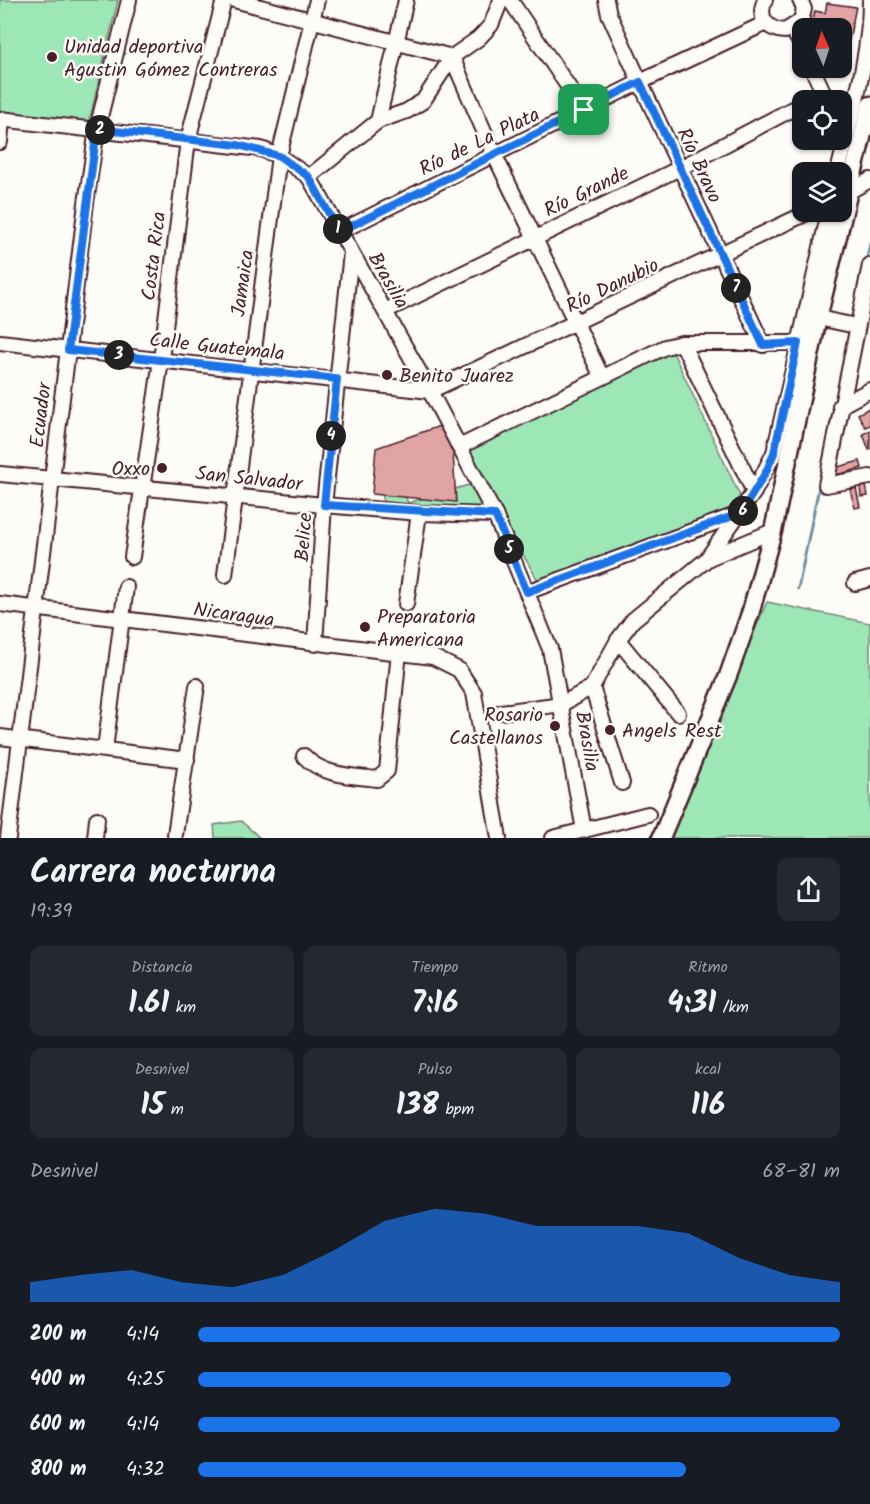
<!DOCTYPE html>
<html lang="es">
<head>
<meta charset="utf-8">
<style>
  body { margin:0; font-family:Kalam,sans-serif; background:#242831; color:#f1f3f6; height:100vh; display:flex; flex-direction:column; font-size:22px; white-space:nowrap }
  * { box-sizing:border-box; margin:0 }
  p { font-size:20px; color:#9ea1a6 }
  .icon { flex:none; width:33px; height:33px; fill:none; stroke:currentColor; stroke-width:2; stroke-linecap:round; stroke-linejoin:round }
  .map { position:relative; height:838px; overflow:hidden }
  .side { display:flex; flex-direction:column; background:#171b24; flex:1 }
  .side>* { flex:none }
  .needle { width:39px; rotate:357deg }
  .tools { position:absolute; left:792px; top:18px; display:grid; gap:12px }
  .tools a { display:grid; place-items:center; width:60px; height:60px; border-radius:12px; background:#171b24; box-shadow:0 2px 4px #0004; font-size:30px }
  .pin { position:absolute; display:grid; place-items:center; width:51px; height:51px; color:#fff; margin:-26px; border-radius:12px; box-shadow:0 3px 9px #0006 }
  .km { position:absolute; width:30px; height:30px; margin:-15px; border-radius:50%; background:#222; color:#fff; font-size:16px; line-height:30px; text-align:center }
  .round { display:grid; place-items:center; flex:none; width:63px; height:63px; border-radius:12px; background:#242831 }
  .summary { display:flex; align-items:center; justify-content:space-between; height:102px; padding:0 30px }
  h1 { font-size:33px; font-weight:600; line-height:45px }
  .metrics { display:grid; grid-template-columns:repeat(3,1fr); gap:9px; height:102px; padding:6px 30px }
  .metrics div { display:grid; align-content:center; border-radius:12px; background:#242831; text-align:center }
  .metrics b { font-size:30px; font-weight:600 }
  .metrics small { font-size:16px; font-weight:400 }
  .metrics p { font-size:16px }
  .chart { height:168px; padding:12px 30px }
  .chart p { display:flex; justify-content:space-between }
  .chart svg { width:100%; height:108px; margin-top:6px; fill:#1a73e8; opacity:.7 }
  ul { padding:0 30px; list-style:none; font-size:20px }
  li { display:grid; grid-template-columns:96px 72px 1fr; align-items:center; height:45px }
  li i { height:15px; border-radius:8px; background:#1a73e8 }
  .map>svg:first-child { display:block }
  .green { fill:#9de7b6; stroke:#748370; stroke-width:1.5 }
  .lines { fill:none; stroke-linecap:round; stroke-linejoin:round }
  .stream { stroke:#738fa0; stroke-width:3 }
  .building { fill:#e0a5a3; stroke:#4a1f2b; stroke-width:1.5 }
  .minor-casing { stroke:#4a1f2b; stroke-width:18 }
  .major-casing { stroke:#4a1f2b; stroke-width:21 }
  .minor { stroke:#fdfcf7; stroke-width:14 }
  .major { stroke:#fdfcf7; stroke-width:16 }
  .route-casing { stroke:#fff; stroke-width:12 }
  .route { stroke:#1a73e8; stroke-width:8 }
  .poi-dot { fill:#4a1f2b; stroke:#fdfcf7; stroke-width:2 }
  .labels { text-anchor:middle; stroke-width:5; stroke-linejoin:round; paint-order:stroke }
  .poi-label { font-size:20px; fill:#4a1f2b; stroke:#fdfcf7; text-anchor:start }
  .street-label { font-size:20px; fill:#4a1f2b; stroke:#fdfcf7 }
</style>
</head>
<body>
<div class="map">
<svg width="870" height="838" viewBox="0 0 870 838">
  <rect width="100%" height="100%" fill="#fdfcf7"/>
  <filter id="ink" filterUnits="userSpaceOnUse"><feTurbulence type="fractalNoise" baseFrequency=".0167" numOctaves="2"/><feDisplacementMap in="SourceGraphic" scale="12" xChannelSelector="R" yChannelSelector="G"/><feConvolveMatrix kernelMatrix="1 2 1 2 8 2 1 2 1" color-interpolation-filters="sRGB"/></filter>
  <g filter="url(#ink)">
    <g class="green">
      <polygon points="0,0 118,0 91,114 86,124 0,114"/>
      <polygon points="671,348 740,496 728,511 540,584 463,450"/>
      <polygon points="400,481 408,503 472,484 483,506 468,512 410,509 408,505 382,504 384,483"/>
      <polygon points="767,602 870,623 870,838 671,838 686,790"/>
      <polygon points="241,821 260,838 215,838 214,825"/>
    </g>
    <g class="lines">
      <g class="stream">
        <polyline points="866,262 870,244"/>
        <polyline points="798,589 820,482"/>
      </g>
    </g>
    <g class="building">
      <polygon points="827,3 856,7 847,49 843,51 842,28 811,28 815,11 825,13"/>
      <polygon points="869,408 870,425 865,427 858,414"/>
      <polygon points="440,426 453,452 456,502 372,494 376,448"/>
      <polygon points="870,430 870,449 869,450 863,434"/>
      <polygon points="860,461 862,468 836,475 834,468"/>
      <polygon points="866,486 868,496 861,497 860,487"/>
      <polygon points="856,488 860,507 855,508 850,490"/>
    </g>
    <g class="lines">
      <defs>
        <g id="minor">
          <polyline points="234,0 452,57"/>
          <polyline points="510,0 584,110"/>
          <polyline points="606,0 609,14 640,82 763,345"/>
          <path d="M765,0C757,17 767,30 785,31L801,21L804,9L800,0"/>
          <polyline points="792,29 802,46"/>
          <polyline points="452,57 494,154 602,377"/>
          <polyline points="812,68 827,100"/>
          <polyline points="0,119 261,149 279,156 309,177 430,391 495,515 550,649 584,830"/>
          <polyline points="378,121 407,111 423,101 452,57 479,38 491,25 501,0"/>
          <polyline points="0,142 2,119"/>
          <path d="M838,172C851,116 870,59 870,0"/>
          <polyline points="309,177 378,121 406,0"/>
          <polyline points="843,195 870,180"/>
          <polyline points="339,232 640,82 766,23"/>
          <polyline points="870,265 826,485 870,477"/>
          <polyline points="385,311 680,168 802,104"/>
          <polyline points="818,318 856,326"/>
          <polyline points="0,342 430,391 809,212"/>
          <polyline points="840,406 870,390"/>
          <polyline points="459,447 665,347 682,343 798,343"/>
          <polyline points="0,474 324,505 419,513 495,515"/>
          <polyline points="754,492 774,453 829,212"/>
          <polyline points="132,557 161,360 188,140 224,0"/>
          <polyline points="709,558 773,531"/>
          <polyline points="225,575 279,156 317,0"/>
          <polyline points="855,583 870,579"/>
          <polyline points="527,592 741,513"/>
          <polyline points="0,604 433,657 459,670 474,693 499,838"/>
          <polyline points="406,604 419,513"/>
          <polyline points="618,640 678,713"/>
          <polyline points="315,644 324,505 351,253"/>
          <polyline points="592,687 622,783"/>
          <polyline points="501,712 562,704 592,687 618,640 633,620 706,560 754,492 682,343"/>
          <polyline points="0,737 187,760"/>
          <polyline points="105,749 126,587"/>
          <path d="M304,756C322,776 352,776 377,779L387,771L399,652"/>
          <polyline points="175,835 197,686"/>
          <polyline points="8,838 86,203 97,129 129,0"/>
          <polyline points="95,838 97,819"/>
          <polyline points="553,838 648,814"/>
        </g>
        <polyline id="major" points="661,838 728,676 751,611 773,531 818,318 870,105"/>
      </defs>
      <use href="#minor" class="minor-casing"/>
      <use href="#major" class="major-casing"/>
      <use href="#minor" class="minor"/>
      <use href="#major" class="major"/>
    </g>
  </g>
  <g class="lines" filter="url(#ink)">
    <defs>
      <polygon id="route" points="640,82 763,345 798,343 774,453 766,472 741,513 527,592 495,515 324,505 337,379 68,350 97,129 238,145 279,156 309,177 339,232"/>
    </defs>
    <use href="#route" class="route-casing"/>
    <use href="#route" class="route"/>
  </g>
  <g class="poi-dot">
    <circle cx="52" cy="57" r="6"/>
    <circle cx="387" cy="375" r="6"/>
    <circle cx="162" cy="468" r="6"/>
    <circle cx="365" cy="627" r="6"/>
    <circle cx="555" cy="726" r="6"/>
    <circle cx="610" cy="730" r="6"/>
  </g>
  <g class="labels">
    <g class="poi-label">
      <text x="64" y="53">Unidad deportiva<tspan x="64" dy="23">Agustin Gómez Contreras</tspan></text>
      <text x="399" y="382">Benito Juarez</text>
      <text x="150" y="475" text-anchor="end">Oxxo</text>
      <text x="377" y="623">Preparatoria<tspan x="377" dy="23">Americana</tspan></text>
      <text x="543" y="721" text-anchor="end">Rosario<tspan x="543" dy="23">Castellanos</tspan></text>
      <text x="622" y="737">Angels Rest</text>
    </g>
    <g class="street-label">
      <text transform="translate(479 141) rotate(-26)" y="7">Río de La Plata</text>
      <text transform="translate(700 165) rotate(65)" y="7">Río Bravo</text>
      <text transform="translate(586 191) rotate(-26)" y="7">Río Grande</text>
      <text transform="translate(153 256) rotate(-83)" y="7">Costa Rica</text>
      <text transform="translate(389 280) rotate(60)" y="7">Brasilia</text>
      <text transform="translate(242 283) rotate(-82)" y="7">Jamaica</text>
      <text transform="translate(612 285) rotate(-26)" y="7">Río Danubio</text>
      <text transform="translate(217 346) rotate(6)" y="7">Calle Guatemala</text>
      <text transform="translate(40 415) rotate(-83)" y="7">Ecuador</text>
      <text transform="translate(249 478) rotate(6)" y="7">San Salvador</text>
      <text transform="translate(303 537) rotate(-86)" y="7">Belice</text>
      <text transform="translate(234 614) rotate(8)" y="7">Nicaragua</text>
      <text transform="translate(588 741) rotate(80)" y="7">Brasilia</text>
    </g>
  </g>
</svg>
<div class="tools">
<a><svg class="needle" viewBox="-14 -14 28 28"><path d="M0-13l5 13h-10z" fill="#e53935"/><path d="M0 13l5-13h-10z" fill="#9ea1a6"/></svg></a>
<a><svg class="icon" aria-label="locate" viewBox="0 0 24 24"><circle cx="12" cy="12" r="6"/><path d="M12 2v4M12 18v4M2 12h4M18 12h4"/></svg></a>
<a><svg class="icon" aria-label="layers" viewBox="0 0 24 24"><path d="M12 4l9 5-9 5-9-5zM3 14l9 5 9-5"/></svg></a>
</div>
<div class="pin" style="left:584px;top:110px;background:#1e9e55"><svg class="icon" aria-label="arrive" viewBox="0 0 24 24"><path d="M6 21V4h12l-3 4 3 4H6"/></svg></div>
<b class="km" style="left:338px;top:229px">1</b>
<b class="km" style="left:100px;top:130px">2</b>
<b class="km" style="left:119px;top:355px">3</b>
<b class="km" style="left:331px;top:436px">4</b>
<b class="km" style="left:509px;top:549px">5</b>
<b class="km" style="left:743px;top:511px">6</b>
<b class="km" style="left:736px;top:288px">7</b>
</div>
<section class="side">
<div class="summary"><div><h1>Carrera nocturna</h1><p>19:39</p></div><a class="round"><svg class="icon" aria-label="share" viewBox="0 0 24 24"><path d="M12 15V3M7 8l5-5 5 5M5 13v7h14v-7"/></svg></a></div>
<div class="metrics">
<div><p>Distancia</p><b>1.61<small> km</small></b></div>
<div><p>Tiempo</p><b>7:16</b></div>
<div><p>Ritmo</p><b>4:31<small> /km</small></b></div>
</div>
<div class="metrics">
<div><p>Desnivel</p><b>15<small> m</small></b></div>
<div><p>Pulso</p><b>138<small> bpm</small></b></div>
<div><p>kcal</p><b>116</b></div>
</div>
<div class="chart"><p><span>Desnivel</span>68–81 m</p>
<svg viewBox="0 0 160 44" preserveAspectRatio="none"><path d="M0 44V36L10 33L20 31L30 36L40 38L50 33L60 23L70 11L80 6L90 8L100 13L110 13L120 13L130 16L140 26L150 33L160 36V44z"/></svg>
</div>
<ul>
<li><b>200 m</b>4:14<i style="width:100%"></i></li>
<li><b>400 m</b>4:25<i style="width:83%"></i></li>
<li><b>600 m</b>4:14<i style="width:100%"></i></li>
<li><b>800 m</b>4:32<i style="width:76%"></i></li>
</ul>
</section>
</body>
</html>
